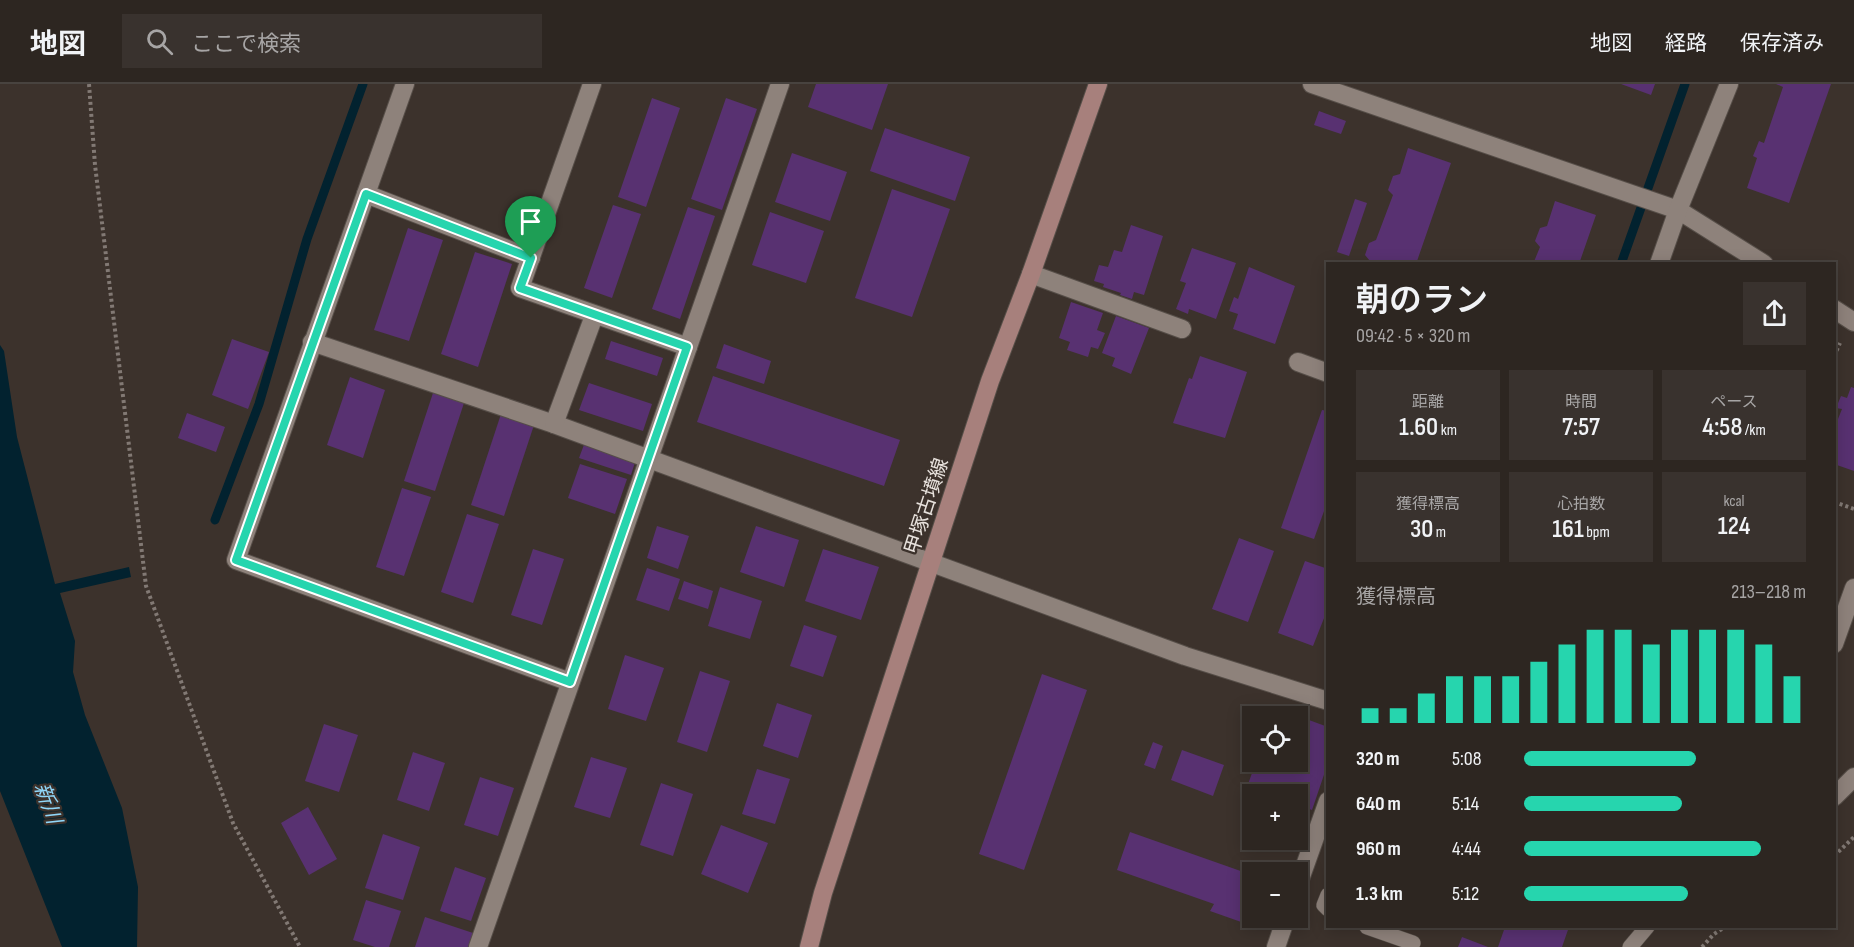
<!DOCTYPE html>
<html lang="ja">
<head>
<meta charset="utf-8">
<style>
  body { margin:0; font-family:"Sofia Sans Condensed","Noto Sans JP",sans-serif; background:#39322e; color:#f1f3f6; height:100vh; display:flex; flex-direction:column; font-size:22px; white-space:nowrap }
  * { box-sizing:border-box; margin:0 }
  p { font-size:20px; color:#a7a5a5 }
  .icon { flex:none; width:33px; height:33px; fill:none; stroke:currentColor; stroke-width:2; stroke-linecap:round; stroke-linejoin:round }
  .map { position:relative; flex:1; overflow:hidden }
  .drawer { position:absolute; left:1326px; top:178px; width:510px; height:666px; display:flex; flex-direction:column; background:#2d2621; border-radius:0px; box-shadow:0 3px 15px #0003,0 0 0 2px #48433f }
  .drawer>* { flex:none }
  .buttons { position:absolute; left:1242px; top:622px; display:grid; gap:12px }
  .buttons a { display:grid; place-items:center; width:66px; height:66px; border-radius:0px; background:#2d2621; box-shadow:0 3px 15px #0003,0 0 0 2px #48433f; font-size:30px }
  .pin { position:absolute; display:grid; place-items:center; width:51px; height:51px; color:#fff; margin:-62px -26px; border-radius:50% 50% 50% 0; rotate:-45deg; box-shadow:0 0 6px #0007 }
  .pin .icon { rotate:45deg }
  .round { display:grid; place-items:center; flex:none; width:63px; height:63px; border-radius:0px; background:#39322e }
  .summary { display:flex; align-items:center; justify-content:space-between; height:102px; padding:0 30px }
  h1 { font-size:33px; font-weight:600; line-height:45px }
  .figures { display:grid; grid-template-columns:repeat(3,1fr); gap:9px; height:102px; padding:6px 30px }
  .figures div { display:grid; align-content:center; border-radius:0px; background:#39322e; text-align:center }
  .figures b { font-size:26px; font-weight:600 }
  .figures small { font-size:16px; font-weight:400 }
  .figures p { font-size:16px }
  .chart { height:168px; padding:12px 30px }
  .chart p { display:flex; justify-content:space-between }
  .chart svg { width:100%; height:108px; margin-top:6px; stroke:#26d5ae; stroke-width:6 }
  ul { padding:0 30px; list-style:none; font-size:20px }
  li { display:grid; grid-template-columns:96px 72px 1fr; align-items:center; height:45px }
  li i { height:15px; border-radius:8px; background:#26d5ae }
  header { display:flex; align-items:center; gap:36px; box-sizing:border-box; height:84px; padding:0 30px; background:#2d2621; border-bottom:2px solid #48433f }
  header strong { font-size:28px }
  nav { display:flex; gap:33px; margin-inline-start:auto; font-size:21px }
  .search { width:420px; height:54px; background:#39322e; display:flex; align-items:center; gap:15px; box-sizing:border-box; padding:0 21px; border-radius:0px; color:#a7a5a5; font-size:22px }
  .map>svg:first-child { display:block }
  .water { fill:#02222f }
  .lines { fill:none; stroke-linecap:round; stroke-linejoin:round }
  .stream { stroke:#02222f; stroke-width:9 }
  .building { fill:#583171 }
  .lane-casing { stroke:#564e48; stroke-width:16 }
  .street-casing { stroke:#564e48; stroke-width:20 }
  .secondary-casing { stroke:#564e48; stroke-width:20 }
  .path { stroke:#827974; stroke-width:4; stroke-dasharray:3 3; stroke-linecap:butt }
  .lane { stroke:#8e827b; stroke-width:15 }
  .street { stroke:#8e827b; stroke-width:18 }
  .secondary { stroke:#a7807c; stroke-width:18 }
  .route-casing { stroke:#fff; stroke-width:12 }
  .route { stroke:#26d5ae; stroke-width:8 }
  .labels { text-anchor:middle; stroke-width:4.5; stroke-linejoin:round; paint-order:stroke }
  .street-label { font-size:20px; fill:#e8e2dd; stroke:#3c322c }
  .water-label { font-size:21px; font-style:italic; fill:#90d7f9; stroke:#3c322c }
</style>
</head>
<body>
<header>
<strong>地図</strong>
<div class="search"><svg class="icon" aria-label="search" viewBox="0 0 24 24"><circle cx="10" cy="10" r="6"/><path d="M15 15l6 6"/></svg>ここで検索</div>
<nav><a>地図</a><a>経路</a><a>保存済み</a></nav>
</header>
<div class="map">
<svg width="1854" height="863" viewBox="0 0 1854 863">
  <rect width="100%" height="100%" fill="#3c322c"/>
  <polygon class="water" points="0,261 4,267 17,353 55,500 129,483 131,493 60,509 75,557 73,588 85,631 122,724 138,803 137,863 62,863 0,707"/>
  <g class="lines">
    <g class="stream">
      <polyline points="1621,180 1685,0"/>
      <polyline points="215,436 259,320 307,155 363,0"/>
    </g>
  </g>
  <g class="building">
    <polygon points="816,0 888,0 872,46 808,23"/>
    <polygon points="1621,0 1655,0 1651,11"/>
    <polygon points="1776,0 1831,0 1789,119 1747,104 1757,74 1753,72 1759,57 1764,59 1783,3"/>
    <polygon points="652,14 680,24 646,123 618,113"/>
    <polygon points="726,14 757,25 722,126 691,115"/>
    <polygon points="1319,27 1346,37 1341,50 1314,41"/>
    <polygon points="885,44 970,73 955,117 870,87"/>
    <polygon points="1408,64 1451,79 1416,180 1368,180 1370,177 1365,171 1369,159 1376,156 1393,111 1388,106 1393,92 1400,90"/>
    <polygon points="792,69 847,88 830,137 775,118"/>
    <polygon points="892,105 950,125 912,233 855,214"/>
    <polygon points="1355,115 1367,119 1349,172 1337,168"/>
    <polygon points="1555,117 1596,131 1579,180 1533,180 1540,163 1535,157 1540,144 1547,142"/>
    <polygon points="613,121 641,130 612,214 584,204"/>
    <polygon points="688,123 715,132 680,235 652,225"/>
    <polygon points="770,128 824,147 806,199 752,181"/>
    <polygon points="1131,141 1163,152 1144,211 1134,208 1132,215 1120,211 1121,209 1103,203 1104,200 1094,197 1099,181 1108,183 1114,166 1122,168"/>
    <polygon points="408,144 443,156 409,257 374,246"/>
    <polygon points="1192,164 1236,179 1216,235 1189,225 1188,230 1176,225 1186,199 1180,197"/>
    <polygon points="475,168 512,180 478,283 441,270"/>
    <polygon points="1249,183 1295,202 1275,260 1233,245 1238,230 1229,227 1234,213 1238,215"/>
    <polygon points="1071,218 1103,229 1097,246 1105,249 1098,265 1091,263 1088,273 1067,266 1070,258 1059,254"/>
    <polygon points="1116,232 1149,244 1131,290 1112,282 1115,274 1102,269"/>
    <polygon points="232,255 269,268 248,325 212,311"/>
    <polygon points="611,257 663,274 657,292 605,275"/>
    <polygon points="724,260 771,277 764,300 716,284"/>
    <polygon points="1200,272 1247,288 1225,354 1173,339 1189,294 1192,295"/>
    <polygon points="713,292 900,356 884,402 697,338"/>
    <polygon points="350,293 385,306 363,374 327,361"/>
    <polygon points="589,299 652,320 643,347 579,326"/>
    <polygon points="1851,303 1854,304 1854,387 1834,380 1834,345 1842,325 1836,324 1841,312 1847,314"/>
    <polygon points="433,309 464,319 435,407 404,397"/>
    <polygon points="1322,326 1328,327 1328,416 1314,455 1281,444"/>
    <polygon points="187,329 225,343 216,368 178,354"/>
    <polygon points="501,330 534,341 504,432 471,421"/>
    <polygon points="585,358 636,375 631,391 579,374"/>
    <polygon points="580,380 627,395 615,430 568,414"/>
    <polygon points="402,404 431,413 404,492 376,483"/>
    <polygon points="467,430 499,440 473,519 441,508"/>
    <polygon points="657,442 689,452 678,485 647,474"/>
    <polygon points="756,442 799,456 784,503 740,488"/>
    <polygon points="1239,454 1274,467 1248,538 1212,525"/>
    <polygon points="533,465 564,475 542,541 511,531"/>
    <polygon points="823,465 879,483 861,536 805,517"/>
    <polygon points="1305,477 1328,485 1328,524 1313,562 1278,549"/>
    <polygon points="647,484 680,495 669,527 636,516"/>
    <polygon points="684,497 713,507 708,525 678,515"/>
    <polygon points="720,503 762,517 750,555 708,542"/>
    <polygon points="804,541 837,552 823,593 790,582"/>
    <polygon points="625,571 664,584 646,637 608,625"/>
    <polygon points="700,587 730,597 707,668 677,658"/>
    <polygon points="1042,590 1087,606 1024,786 979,770"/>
    <polygon points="777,619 812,631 798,674 763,662"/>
    <polygon points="1298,632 1328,643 1328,679 1312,726 1301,722 1298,731 1298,711 1264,711 1264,709 1247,703 1256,678 1298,678"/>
    <polygon points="324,640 358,651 339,708 305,697"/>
    <polygon points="1153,658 1163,662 1155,685 1144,681"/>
    <polygon points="1182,666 1224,681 1213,712 1171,696"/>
    <polygon points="413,668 445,679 429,727 397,716"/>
    <polygon points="591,673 627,684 610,734 574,723"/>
    <polygon points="757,685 790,695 775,740 742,730"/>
    <polygon points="480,693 514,704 498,752 464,741"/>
    <polygon points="661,699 693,710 673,772 640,761"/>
    <polygon points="308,723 337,775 309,791 281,739"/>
    <polygon points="721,741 768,759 748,809 701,790"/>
    <polygon points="1130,748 1252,791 1252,833 1247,831 1244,839 1210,827 1214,820 1117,786"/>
    <polygon points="383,750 420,763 403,816 365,804"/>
    <polygon points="455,783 486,794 471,837 440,827"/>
    <polygon points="366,816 401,827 389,863 375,863 353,856"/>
    <polygon points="425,833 473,849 468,863 415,863"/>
    <polygon points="1505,843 1569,843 1562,863 1498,863"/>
    <polygon points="1462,853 1488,863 1458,863"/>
  </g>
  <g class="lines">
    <defs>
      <g id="lane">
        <polyline points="1328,811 1324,821 1328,825"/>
        <polyline points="1367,843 1413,859 1411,863"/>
        <polyline points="1630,863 1647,843"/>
      </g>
      <g id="street">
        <polyline points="405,0 236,476 570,598"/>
        <polyline points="592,0 520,204 688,263"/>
        <polyline points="1312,0 1678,126 1764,180"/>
        <polyline points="366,110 531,174"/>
        <polyline points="1659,180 1678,126 1729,0"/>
        <polyline points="1031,190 1182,245"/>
        <polyline points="1834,225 1854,238"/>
        <polyline points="312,258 554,340 1185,572 1328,617"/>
        <polyline points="1298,278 1328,289"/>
        <polyline points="554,340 594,232"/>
        <polyline points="1834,560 1854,504"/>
        <polyline points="1834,713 1854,693"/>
        <polyline points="1298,801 1328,717"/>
        <polyline points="478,863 780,0"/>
        <polyline points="1276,863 1286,834"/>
      </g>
      <polyline id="secondary" points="809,863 823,809 990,297 1031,190 1098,0"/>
    </defs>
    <use href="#lane" class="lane-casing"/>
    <use href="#street" class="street-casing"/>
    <use href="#secondary" class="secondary-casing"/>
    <g class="path">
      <polyline points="89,0 95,81 146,502 233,739 300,863"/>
      <polyline points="1834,272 1840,259"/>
      <polyline points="1834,418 1854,425"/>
      <polyline points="1834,772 1854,753"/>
      <polyline points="1702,863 1714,850 1725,843"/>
    </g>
    <use href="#lane" class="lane"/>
    <use href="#street" class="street"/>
    <use href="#secondary" class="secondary"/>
  </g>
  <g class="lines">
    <defs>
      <polygon id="route" points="366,110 531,174 520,204 687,263 570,598 236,476"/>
    </defs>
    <use href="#route" class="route-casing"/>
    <use href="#route" class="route"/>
  </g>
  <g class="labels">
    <g class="street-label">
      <text transform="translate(926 422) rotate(-72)" y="7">甲塚古墳線</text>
    </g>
    <g class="water-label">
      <text transform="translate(48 719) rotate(70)" y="7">新川</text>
    </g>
  </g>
</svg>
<div class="buttons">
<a><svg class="icon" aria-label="locate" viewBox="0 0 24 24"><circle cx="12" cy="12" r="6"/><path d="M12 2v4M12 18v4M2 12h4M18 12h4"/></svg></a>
<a>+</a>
<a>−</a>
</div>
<div class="pin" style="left:531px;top:174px;background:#1e9e55"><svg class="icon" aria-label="arrive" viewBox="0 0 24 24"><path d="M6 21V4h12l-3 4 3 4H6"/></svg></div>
<section class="drawer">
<div class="summary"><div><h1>朝のラン</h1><p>09:42 · 5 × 320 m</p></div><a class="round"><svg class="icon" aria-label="share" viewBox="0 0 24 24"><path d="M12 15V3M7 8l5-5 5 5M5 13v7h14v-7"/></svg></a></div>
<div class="figures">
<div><p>距離</p><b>1.60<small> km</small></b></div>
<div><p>時間</p><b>7:57</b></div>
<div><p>ペース</p><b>4:58<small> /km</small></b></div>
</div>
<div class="figures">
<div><p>獲得標高</p><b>30<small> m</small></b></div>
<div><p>心拍数</p><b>161<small> bpm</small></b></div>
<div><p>kcal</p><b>124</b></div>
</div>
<div class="chart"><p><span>獲得標高</span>213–218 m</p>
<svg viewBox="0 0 160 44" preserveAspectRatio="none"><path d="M5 44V38M15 44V38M25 44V32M35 44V25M45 44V25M55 44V25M65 44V19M75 44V12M85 44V6M95 44V6M105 44V12M115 44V6M125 44V6M135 44V6M145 44V12M155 44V25"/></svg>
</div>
<ul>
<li><b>320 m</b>5:08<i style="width:61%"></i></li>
<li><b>640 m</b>5:14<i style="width:56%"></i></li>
<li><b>960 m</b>4:44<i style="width:84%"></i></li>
<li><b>1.3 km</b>5:12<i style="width:58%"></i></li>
</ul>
</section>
</div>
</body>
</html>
